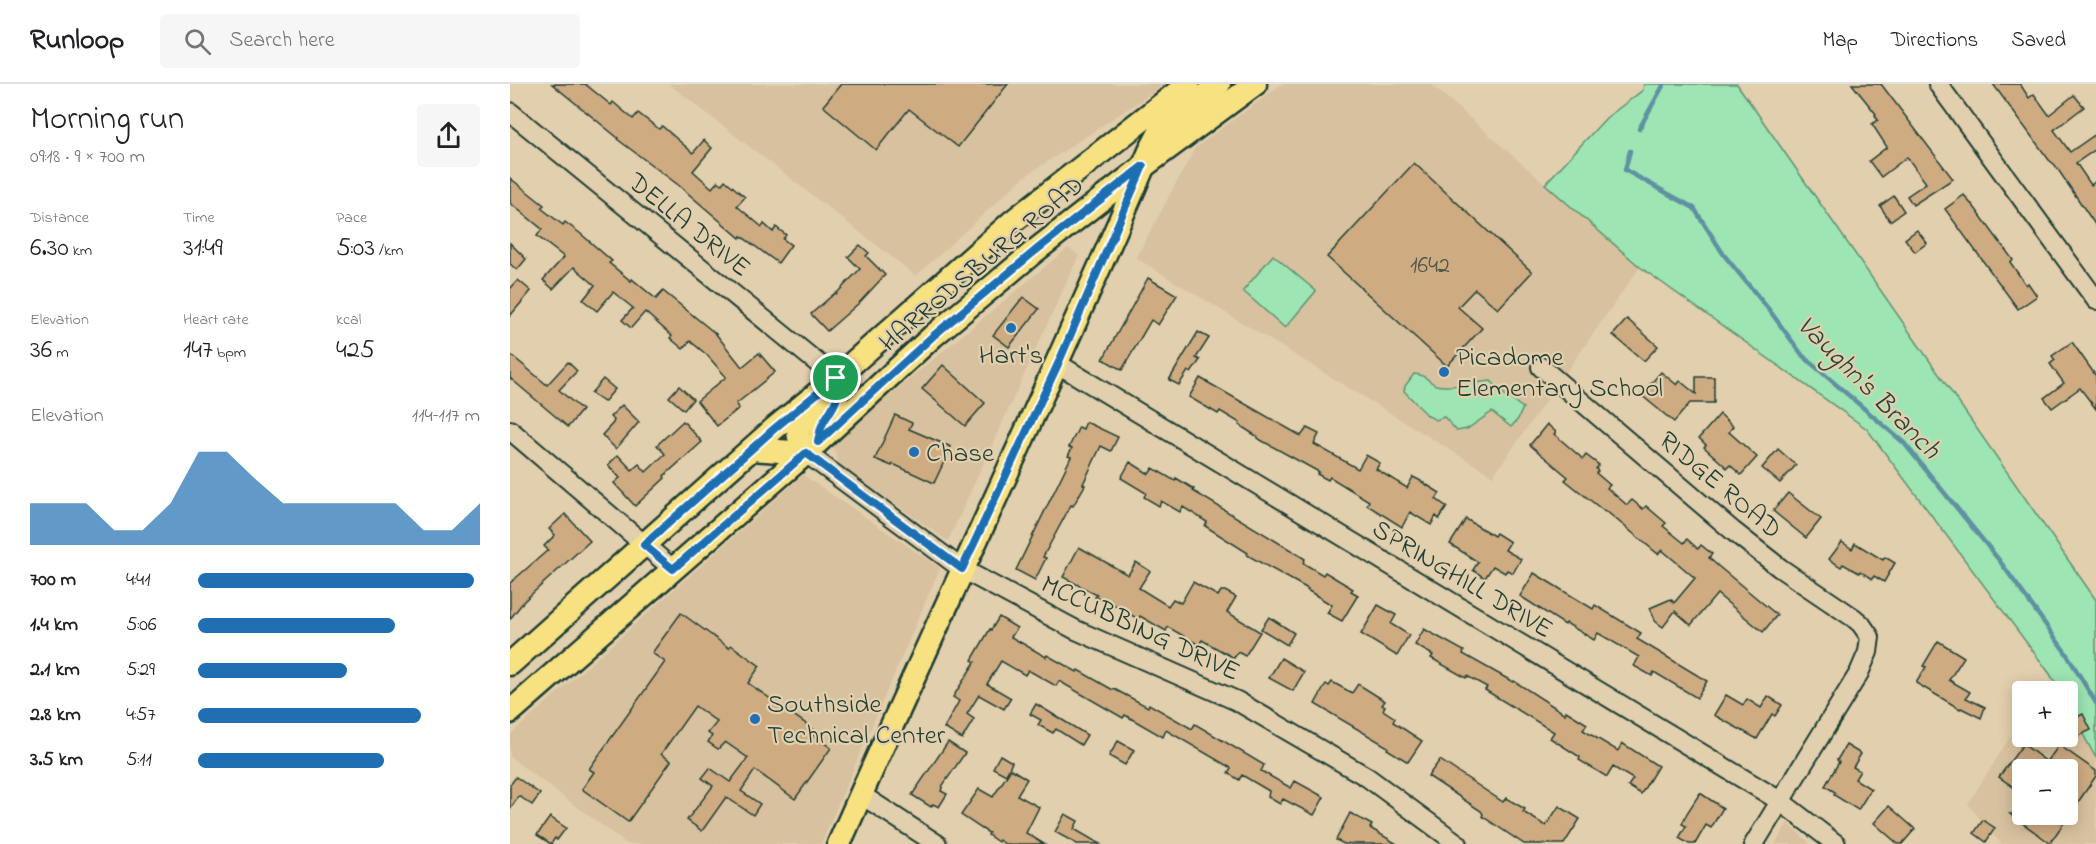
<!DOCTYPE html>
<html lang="en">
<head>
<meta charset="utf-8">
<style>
  body { margin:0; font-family:"Indie Flower",sans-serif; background:#f6f6f6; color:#202124; height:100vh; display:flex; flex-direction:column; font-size:22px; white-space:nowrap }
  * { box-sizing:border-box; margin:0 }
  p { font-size:20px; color:#757577 }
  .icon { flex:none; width:33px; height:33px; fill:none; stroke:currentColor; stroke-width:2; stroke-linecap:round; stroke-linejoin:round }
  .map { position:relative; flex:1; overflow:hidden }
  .drawer { display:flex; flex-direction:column; background:#fff; width:510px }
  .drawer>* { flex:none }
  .controls { position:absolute; left:1502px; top:597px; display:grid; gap:12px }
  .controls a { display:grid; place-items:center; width:66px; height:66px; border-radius:6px; background:#fff; box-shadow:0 3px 15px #0003; font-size:30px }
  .pin { position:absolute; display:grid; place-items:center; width:51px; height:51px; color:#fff; margin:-26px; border:3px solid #fff; border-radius:50%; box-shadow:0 2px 6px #0007 }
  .round { display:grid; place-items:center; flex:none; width:63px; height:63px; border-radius:6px; background:#f6f6f6 }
  .head { display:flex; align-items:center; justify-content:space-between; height:102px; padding:0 30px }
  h1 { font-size:33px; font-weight:600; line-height:45px }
  .metrics { display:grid; grid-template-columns:repeat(3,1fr); gap:9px; height:102px; padding:6px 30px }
  .metrics div { display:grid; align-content:center }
  .metrics b { font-size:26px; font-weight:600 }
  .metrics small { font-size:16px; font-weight:400 }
  .metrics p { font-size:16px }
  .chart { height:168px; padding:12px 30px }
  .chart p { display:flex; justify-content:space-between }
  .chart svg { width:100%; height:108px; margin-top:6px; fill:#1f6fb2; opacity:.7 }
  ul { padding:0 30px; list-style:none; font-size:20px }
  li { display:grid; grid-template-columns:96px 72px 1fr; align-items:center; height:45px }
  li i { height:15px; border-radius:8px; background:#1f6fb2 }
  header { display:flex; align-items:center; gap:36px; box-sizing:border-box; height:84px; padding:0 30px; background:#fff; border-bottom:2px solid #e0e0e0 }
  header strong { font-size:28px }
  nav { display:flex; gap:33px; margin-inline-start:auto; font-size:21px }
  .search { width:420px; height:54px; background:#f6f6f6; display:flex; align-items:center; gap:15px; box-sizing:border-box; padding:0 21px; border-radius:6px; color:#757577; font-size:22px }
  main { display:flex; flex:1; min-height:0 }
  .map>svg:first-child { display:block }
  .built { fill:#d8c19e; fill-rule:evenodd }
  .green { fill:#9de5b2; stroke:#5e9173; stroke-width:1.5 }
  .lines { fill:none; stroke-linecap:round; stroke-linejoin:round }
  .stream { stroke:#6091a2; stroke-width:4.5 }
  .building { fill:#cfab81; stroke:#1f3d34; stroke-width:1.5 }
  .minor-casing { stroke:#1f3d34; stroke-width:22 }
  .major-casing { stroke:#1f3d34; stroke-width:27 }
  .minor { stroke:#e2cfad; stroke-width:18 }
  .major { stroke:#f8e181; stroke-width:22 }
  .route-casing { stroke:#fff; stroke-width:12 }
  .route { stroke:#1f6fb2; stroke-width:8 }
  .poi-dot { fill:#1f6fb2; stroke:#e2cfad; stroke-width:2 }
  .labels { text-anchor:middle; stroke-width:4.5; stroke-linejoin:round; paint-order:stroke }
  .number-label { font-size:24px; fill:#4b5847 }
  .street-label { font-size:27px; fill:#1f3d34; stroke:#e2cfad }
  .poi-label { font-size:27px; fill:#1f3d34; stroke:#e2cfad; text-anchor:start }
  .water-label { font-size:28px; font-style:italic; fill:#24443d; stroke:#e2cfad }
</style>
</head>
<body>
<header>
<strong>Runloop</strong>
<div class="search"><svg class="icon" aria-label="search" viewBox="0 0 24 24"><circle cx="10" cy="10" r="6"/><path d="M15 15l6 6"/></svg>Search here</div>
<nav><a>Map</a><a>Directions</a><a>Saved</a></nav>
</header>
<main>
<section class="drawer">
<div class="head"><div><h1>Morning run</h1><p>09:18 · 9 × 700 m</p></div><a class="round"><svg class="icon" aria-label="share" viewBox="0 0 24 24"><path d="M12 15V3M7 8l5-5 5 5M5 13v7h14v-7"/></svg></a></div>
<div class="metrics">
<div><p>Distance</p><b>6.30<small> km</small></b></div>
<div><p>Time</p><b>31:49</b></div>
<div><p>Pace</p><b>5:03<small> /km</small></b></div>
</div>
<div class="metrics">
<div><p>Elevation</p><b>36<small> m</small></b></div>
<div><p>Heart rate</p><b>147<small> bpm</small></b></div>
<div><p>kcal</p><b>425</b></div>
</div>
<div class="chart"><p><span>Elevation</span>114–117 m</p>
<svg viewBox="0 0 160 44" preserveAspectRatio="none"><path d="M0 44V27L10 27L20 27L30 38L40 38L50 27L60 6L70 6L80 17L90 27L100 27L110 27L120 27L130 27L140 38L150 38L160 27V44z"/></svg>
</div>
<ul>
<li><b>700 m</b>4:41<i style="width:98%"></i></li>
<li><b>1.4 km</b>5:06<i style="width:70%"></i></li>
<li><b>2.1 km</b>5:29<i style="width:53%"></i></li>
<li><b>2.8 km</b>4:57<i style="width:79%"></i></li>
<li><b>3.5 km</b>5:11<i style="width:66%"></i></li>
</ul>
</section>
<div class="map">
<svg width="1586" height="760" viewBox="0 0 1586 760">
  <rect width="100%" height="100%" fill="#e2cfad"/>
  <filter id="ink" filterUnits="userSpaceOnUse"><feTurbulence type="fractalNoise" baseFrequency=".0167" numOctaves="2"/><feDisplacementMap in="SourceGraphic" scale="12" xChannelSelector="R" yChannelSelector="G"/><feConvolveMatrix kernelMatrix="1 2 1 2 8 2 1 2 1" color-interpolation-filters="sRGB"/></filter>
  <g filter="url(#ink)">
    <g class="built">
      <polygon points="159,0 648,0 651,3 514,93 406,192"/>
      <polygon points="772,0 921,0 1130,183 983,392 626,174 685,64"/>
      <polygon points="558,164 569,171 438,457 329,381 322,359"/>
      <polygon points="293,391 430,484 311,760 117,760 0,673 0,651"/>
      <path d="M1557,621L1586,674V760H1491L1458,720L1512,634V652H1557ZM1512,686H1557V730H1512Z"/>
      <polygon points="1278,739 1300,760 1265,760"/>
    </g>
    <g class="green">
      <polygon points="1134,0 1227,0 1586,516 1586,674 1557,621 1557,608 1550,607 1540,590 1357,345 1130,183 1035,100 1096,34 1133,6"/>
      <polygon points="763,171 806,207 775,244 733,207"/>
      <path d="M904,290C917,291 917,297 926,301C939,305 967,298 981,297L995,311L1013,324L1008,335L1001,343L982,328L957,345L947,347L934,333L926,336L918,332L894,307L895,302Z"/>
    </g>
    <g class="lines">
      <g class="stream">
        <polyline points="1129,45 1154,0"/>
        <polyline points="1120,67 1115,86 1184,124 1214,171 1260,227 1293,272 1394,359 1489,476 1556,569 1586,619"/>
      </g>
    </g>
    <g class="building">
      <polygon points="42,0 75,0 101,21 103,18 123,35 128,29 149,45 152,42 183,69 194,56 202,64 183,87 202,104 208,97 212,100 215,96 235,113 227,122 252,143 254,140 263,148 266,143 276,151 273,155 281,161 268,179 231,152 230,154 167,100 107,55 108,54"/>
      <polygon points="331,0 498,0 448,63 399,25 366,66 313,22"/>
      <polygon points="1342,0 1371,0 1443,95 1403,121 1397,112 1416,99 1397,73 1371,93 1359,77 1377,63 1362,40 1368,36 1365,31 1366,30"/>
      <polygon points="1483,0 1510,0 1519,14 1524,10 1539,31 1564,11 1574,23 1544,46 1560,68 1586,50 1586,65 1566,79 1581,101 1586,97 1586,142 1545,81 1539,76"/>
      <polygon points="904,79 1022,188 988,225 965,205 948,223 972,244 937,282 817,173"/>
      <polygon points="0,94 34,121 31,124 53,141 55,138 71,150 102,177 99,179 121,197 122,195 146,215 153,207 206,250 232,283 249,269 265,288 226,320 229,324 207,342 187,317 216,293 197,271 180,257 173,265 160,254 162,252 135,228 121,244 112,236 123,224 103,208 87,227 73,216 85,201 64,183 43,205 33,196 54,173 27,152 32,145 0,119"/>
      <polygon points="1454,111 1461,120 1462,120 1503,176 1500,178 1516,201 1518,199 1527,212 1508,225 1435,125"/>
      <polygon points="1384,112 1394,127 1380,137 1370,122"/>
      <polygon points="1407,146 1417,159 1405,168 1395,155"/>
      <polygon points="0,159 16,175 7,186 0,180"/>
      <polygon points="350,161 359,169 356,172 375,191 349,219 317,247 301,230 325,209 326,210 350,185 338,173"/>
      <polygon points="638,194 667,211 648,241 641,236 612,286 593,275"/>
      <polygon points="8,196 21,207 0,232 0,205"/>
      <polygon points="513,213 529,225 499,263 483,251"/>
      <polygon points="1117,235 1148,262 1134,277 1103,251"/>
      <polygon points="688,248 699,254 686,274 690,276 681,289 678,287 669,301 659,296"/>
      <polygon points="1562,258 1586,292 1586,325 1570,304 1542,324 1534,314 1554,299 1540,280 1545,276 1542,272"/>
      <polygon points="0,270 37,301 58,278 67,287 49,306 72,326 58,343 0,294"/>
      <polygon points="433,281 475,319 455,342 412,305"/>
      <polygon points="1151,288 1167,301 1170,297 1186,310 1186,293 1204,293 1204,319 1180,319 1164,338 1131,311"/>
      <polygon points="690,294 791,352 797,344 809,350 804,360 848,385 856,371 870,379 866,385 897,404 903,393 909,396 930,409 926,415 937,423 929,435 926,432 921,441 900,428 892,443 857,421 859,417 820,393 818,396 807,390 809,388 747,354 748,353 729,341 730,339 710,327 708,330 679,313"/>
      <polygon points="93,295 105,305 94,318 81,309"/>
      <polygon points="169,302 183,315 174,326 159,313"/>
      <polygon points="112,321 129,338 106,365 92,351 103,339 104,336 100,333"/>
      <polygon points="1210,330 1223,342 1219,348 1247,373 1231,391 1220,381 1217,384 1194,363 1196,361 1189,354"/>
      <polygon points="385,331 402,339 399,345 441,363 424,399 383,380 382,382 365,375"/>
      <polygon points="173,337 192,358 154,392 155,394 125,422 104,399 110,394 98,381 108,371 122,386 129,380 136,388 155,370 147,361"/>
      <polygon points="576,338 608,353 601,367 591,362 573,400 575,401 563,422 561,421 533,473 536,474 525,496 506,486 561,373 558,372 562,364 559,363 569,343 573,345"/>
      <polygon points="1037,340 1046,348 1044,350 1073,375 1076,371 1089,381 1086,385 1088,387 1086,389 1100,401 1097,404 1117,421 1122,416 1133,425 1136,422 1156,439 1153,442 1174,459 1177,455 1188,465 1191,461 1202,470 1199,474 1208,482 1267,531 1253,548 1207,510 1181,541 1165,527 1153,543 1145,537 1140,524 1161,515 1164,519 1185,494 1152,466 1148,470 1096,427 1095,428 1055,396 1058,393 1020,361"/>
      <polygon points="1268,365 1286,381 1270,399 1252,384"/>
      <polygon points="620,378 639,390 643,384 665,397 666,394 684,405 683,407 784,468 795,475 793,479 813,491 815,488 843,505 841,507 848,511 832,537 817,529 822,521 797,506 798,505 737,471 738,469 695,442 697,438 673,423 670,428 651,417 649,422 634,413 636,409 611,394"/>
      <polygon points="1278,409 1311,435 1296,454 1263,427"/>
      <polygon points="55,430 80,457 14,517 0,535 0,499 38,466 34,462 45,451 39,445"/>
      <polygon points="956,435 984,452 986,449 1000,458 995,466 1011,475 1003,489 997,486 995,489 983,482 975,494 963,486 968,478 940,460"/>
      <polygon points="1332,458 1342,465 1345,459 1373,476 1375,473 1385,479 1374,498 1364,492 1362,495 1350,487 1349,489 1333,480 1331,483 1319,475"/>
      <polygon points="569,463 618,491 626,478 640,487 629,504 658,522 663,515 671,519 683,498 708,512 711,507 715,507 726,513 717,528 750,548 735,572 728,568 724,574 692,556 689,561 658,543 656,547 630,532 628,535 598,517 597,519 585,513 587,511 553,493"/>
      <polygon points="1024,489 1083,525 1085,521 1131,549 1127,555 1197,597 1187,614 1144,588 1142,592 1124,582 1129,573 1088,549 1084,556 1056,539 1055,541 1010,512"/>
      <polygon points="868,521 886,531 881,540 899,551 887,572 851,550"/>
      <polygon points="171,529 219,564 221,561 250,582 238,599 306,647 303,651 321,664 285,715 245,686 231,707 250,720 243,731 216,713 192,747 177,736 203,702 192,694 200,684 220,698 238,674 215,658 208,665 198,658 202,652 198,649 207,638 185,622 151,670 161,677 118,738 72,705 84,688 79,685 155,578 142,569"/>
      <polygon points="489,533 507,544 501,553 536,573 537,571 567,588 568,586 603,606 604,605 638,623 639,620 682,645 685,640 754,681 751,687 781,704 785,697 814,713 804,731 773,715 770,720 758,713 759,707 732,691 729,696 718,689 721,684 656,646 653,653 615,631 613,634 549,597 546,602 518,586 515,591 491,577 477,600 501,614 494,625 469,611 457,630 464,635 452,655 434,644 449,617 443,613 465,578 462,576 480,545 481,546"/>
      <polygon points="759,533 784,549 777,561 751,545"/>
      <polygon points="914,545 954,567 953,570 1003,598 1004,597 1055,630 1056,627 1077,640 1073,646 1108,667 1112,659 1148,682 1131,710 1118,702 1123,695 1103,683 1097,693 1069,676 1070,673 1040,654 1044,648 975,606 977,603 957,592 956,594 921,574 923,571 905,561"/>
      <polygon points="1428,557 1454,573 1439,596 1460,608 1456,614 1475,623 1471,634 1451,624 1450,625 1406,599 1416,583 1413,582"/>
      <polygon points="771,574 794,588 783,607 759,594"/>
      <polygon points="822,598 842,609 848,600 875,617 872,621 875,622 873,626 885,634 883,638 912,657 898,678 877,665 878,663 805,620 816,600 819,602"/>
      <polygon points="1216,611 1233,621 1237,615 1251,624 1258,612 1272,621 1265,632 1262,630 1247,655 1204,631"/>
      <polygon points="526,620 577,651 571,661 546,645 543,649 528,641 531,636 520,630"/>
      <polygon points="1573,630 1581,646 1568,652 1561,636"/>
      <polygon points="608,657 624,666 615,681 599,672"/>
      <polygon points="438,658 455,669 433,701 431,707 437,710 429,723 423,720 421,723 402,711"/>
      <polygon points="1513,660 1537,678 1549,661 1586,687 1586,692 1540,759 1500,730 1557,730 1557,686 1512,686 1512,709 1489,693"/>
      <polygon points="1336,661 1351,670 1343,683 1350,687 1345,695 1361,705 1348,726 1324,711 1325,708 1315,702 1329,678 1327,676"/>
      <polygon points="490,671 502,678 496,691 483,684"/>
      <polygon points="930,676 993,718 996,714 1015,725 1013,728 1036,742 1049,722 1070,735 1054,760 1014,760 972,732 973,730 971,727 918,692"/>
      <polygon points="501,685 517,695 507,711 529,723 516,749 534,760 495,760 489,756 488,758 478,751 479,749 472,745 451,731 469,705 483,713"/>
      <polygon points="6,693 30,710 22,721 9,712 0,725 0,701"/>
      <polygon points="1190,709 1213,724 1201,744 1196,741 1185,760 1179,760 1169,754 1176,742 1172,740 1177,729"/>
      <polygon points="1379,722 1405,745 1392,760 1388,760 1364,739"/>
      <polygon points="840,729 862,741 860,744 887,760 834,760 826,756"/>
      <polygon points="555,730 568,737 564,745 590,760 567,760 545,748"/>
      <polygon points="40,733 56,744 47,756 45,754 41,760 27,751"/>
      <polygon points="1473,736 1485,744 1476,758 1464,749"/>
    </g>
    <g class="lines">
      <defs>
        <g id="minor">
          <polyline points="1428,0 1586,216"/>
          <polyline points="0,28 326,294"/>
          <polyline points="548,280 1270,717 1326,760"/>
          <polyline points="1031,283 1223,447 1270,484 1344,534 1351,540 1360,553 1358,568 1349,589 1244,760"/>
          <polyline points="0,346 163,485"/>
          <polyline points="296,369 452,485 566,546 727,617 857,693 948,760"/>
          <polyline points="350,710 427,760"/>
        </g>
        <g id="major">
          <path d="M310,348C317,323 332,327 326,294"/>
          <polyline points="242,365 296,369"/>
          <path d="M296,369C280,341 292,342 303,320"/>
          <polyline points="0,580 265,344 326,294 502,138 678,0"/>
          <polyline points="0,628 296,369 423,252 525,167 634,82 745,0"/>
          <path d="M329,760C431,528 541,300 640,67L651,46L709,0"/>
        </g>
      </defs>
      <use href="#minor" class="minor-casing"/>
      <use href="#major" class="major-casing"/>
      <use href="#minor" class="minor"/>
      <use href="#major" class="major"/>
    </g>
  </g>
  <g class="lines" filter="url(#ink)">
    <defs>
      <path id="route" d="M633,82L548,280L452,485L296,369L163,485L134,461L265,344L326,294C330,319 324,320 313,339C310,345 309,352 308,358L423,252L525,167Z"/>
    </defs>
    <use href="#route" class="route-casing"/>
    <use href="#route" class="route"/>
  </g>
  <g class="poi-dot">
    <circle cx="501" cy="244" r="6"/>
    <circle cx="934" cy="288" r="6"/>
    <circle cx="404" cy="368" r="6"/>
    <circle cx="245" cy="635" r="6"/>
  </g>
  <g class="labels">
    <g class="number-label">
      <text x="920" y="188">1642</text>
    </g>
    <g class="street-label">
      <text transform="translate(180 140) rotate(39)" y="9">DELLA DRIVE</text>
      <text transform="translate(471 179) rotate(-40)" y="9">HARRODSBURG ROAD</text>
      <text transform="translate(1211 400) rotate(40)" y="9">RIDGE ROAD</text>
      <text transform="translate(953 494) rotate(31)" y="9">SPRINGHILL DRIVE</text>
      <text transform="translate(631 543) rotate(25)" y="9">MCCUBBING DRIVE</text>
    </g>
    <g class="poi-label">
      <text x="501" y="279" text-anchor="middle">Hart's</text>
      <text x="946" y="281">Picadome<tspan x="946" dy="31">Elementary School</tspan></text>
      <text x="416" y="377">Chase</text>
      <text x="257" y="628">Southside<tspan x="257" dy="31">Technical Center</tspan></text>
    </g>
    <g class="water-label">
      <text transform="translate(1360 302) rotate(45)" y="10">Vaughn's Branch</text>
    </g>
  </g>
</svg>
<div class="controls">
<a>+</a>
<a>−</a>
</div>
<div class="pin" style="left:326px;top:294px;background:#1e9e55"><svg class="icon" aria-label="arrive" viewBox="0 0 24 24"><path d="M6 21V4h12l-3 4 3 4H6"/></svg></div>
</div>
</main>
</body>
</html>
